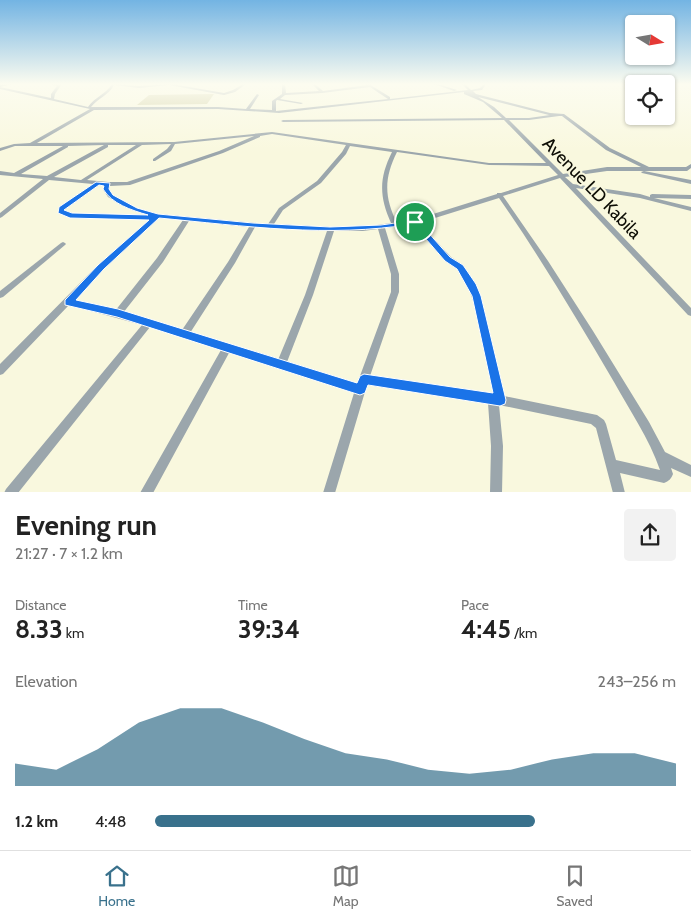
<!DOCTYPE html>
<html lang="en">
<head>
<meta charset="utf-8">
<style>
  body { margin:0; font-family:Cabin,sans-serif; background:#f2f2f2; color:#222; height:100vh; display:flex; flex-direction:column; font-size:19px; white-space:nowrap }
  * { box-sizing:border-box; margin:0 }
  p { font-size:16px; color:#767676 }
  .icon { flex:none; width:28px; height:28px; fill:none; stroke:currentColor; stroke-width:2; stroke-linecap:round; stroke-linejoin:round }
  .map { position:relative; height:492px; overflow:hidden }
  .panel { display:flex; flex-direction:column; background:#fff; flex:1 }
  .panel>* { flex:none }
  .needle { width:32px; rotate:101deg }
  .fabs { position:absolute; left:625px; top:15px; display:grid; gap:10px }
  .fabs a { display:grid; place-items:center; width:50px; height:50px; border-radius:5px; background:#fff; box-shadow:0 1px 4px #0004; font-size:25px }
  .pin { position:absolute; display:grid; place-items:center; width:42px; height:42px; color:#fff; margin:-21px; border:2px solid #fff; border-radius:50%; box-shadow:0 1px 5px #0007 }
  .round { display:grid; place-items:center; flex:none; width:52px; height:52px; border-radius:5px; background:#f2f2f2 }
  .summary { display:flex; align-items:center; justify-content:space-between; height:85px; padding:0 15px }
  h1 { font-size:28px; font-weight:800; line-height:38px }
  .stats { display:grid; grid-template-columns:repeat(3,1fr); gap:8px; height:85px; padding:5px 15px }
  .stats div { display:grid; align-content:center }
  .stats b { font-size:25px; font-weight:800 }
  .stats small { font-size:14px; font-weight:400 }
  .stats p { font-size:14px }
  .chart { height:140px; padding:10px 15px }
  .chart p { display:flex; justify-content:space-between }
  .chart svg { width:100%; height:90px; margin-top:5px; fill:#39718c; opacity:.7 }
  ul { padding:0 15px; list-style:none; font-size:16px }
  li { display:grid; grid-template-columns:80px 60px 1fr; align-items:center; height:38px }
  li i { height:12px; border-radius:6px; background:#39718c }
  .dock { display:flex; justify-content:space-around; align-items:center; height:70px; border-top:1px solid #e0e0e0; background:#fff; font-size:14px; color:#767676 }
  .dock a { display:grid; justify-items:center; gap:2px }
  .dock .current { color:#39718c }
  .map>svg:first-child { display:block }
  .green { fill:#cfcc9f }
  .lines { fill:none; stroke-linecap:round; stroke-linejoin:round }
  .street { fill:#9ba6ac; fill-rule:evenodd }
  .secondary { fill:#6f7f88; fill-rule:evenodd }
  .route { fill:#1a73e8; stroke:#fff; fill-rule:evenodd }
  .labels { text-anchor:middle; stroke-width:4; stroke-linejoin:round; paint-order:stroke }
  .street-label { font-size:18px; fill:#0c0c04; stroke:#f9f8de }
</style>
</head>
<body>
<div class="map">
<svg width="691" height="493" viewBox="0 0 691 493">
  <rect width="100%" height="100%" fill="#f9f8de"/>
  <polygon class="green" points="214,94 207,104 137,105 149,95"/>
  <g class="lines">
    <g class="street">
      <path d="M49,84H56L61,85L55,94L54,99L88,107C95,97 106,94 112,84L139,86L172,84L224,93L233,90L243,84H246L235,92L224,95L169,85L139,88L114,85C109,95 98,98 91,107H218L246,109L257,94L259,95L250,109L272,110V101L282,94V84H285L286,93L319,91L312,84H315L323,91L367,85L366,84H369L390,97V99L468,90L462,84H465L471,90L480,88L484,84H486L482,90L473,91L476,94L550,113L564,114L610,148L649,167H686L691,164V168L687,171H644L691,180V184L642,173L641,172L644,171H607L565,177L573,184L640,194L650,197V195L652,194L691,195V199L654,198L691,207V211L640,198L576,188L691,308V316L688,315L560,178L503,196L548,261L593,331L649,422L665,452L691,465V477L671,468L673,474C671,479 669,481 664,483L620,473L625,493H613L596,428L591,424L499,405L503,446L502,493H490L491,446L488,403L367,385L335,493H323L354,393L311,378L229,353L153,493H140L221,350L150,327L18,493H4L6,489L142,325L69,305L3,374L0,375V364L98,265L150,220L69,216L59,212L58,211L60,207L93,184L49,180L2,217L0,218V213L43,179L0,175V171L14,173L63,146H15L0,151V148L14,144L30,143L90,109L0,89V87L51,98V94L57,86ZM370,87L388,99L276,111V101L277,100L301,104L303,103L280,99L285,95L322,93ZM464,92V94L483,102L502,118L283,120L281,121L283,122L504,120L546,163H489L272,132L174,142L37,143L94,110L218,109L279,113ZM478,97L549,115H550L529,118H506L494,107ZM559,116H562L606,150L641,167H607L563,174L509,120H529ZM272,134L346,145L342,152L317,181L279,208L268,224L158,214L136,208L112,195L109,189L110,186L130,185L223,153L260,137V136ZM254,136L219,151L127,182H108L87,180L142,145L171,144L167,149L153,159V161H155L171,151L175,144ZM104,145L47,176L21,174L68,147V146ZM108,145H136L81,180L54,177L108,147ZM350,146L392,152C379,178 379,196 391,223L363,227H331L274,224L283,210L321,183L346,154ZM397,152L489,165L549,166L558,175L501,193H497V194L414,220L397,223C384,197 384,178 397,152ZM99,185H105L103,189L108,197L132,210L152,216L72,213L64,210ZM499,198C540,257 577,319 614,382C630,411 649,438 660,470L616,460L606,424L604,420L597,415L504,396L484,309L475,284L463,265L451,257L419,223ZM159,218L183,220L157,258L115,311L74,300L104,269ZM189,221L249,227L228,262L182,330L123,313L163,262ZM413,224L445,261L457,269L467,284L476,309L494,394L370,376L399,292V274L385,228ZM255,227L327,231L305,295L278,360L190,333L235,263ZM378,229L391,274V292L357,384L287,362L313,295L334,231H363Z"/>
      <polygon points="434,84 438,84 457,90 454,91"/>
      <polygon points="63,242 65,243 66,244 65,245 3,297 0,298 0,291 61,243"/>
    </g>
    <polygon class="secondary" points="5,84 12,84 0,87 0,85"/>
  </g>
  <linearGradient id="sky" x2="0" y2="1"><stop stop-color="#73b4e3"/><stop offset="0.55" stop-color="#fcfcf0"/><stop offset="1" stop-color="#fcfcf0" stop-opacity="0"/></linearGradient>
  <rect width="691" height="153" fill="url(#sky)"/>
  <path class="route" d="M96,182L110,183L109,189L113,195L137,208L158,214L253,223L330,227L381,225L417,220L450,257L463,265L476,284L481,296L506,400L505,404L500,406L368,385L365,393L360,395L117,317L65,305V300L98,265L149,220L70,218L58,213L59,207ZM99,185L104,186L103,189C112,204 131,210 148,215L72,213L64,210ZM159,218C244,226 329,238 413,224L445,261L457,269L472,296L493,393L364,374L360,376L357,383L118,309L76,300L104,269Z"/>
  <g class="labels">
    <g class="street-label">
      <text transform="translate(592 188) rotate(46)" y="6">Avenue LD Kabila</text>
    </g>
  </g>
</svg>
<div class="fabs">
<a><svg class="needle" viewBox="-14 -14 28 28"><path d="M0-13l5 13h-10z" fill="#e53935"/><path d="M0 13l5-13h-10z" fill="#767676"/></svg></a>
<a><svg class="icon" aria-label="locate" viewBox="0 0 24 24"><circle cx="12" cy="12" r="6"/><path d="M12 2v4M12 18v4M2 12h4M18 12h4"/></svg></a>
</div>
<div class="pin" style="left:415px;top:222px;background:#1e9e55"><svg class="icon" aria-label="arrive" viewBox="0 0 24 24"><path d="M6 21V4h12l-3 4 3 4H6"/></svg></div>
</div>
<section class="panel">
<div class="summary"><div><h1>Evening run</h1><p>21:27 · 7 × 1.2 km</p></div><a class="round"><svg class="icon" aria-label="share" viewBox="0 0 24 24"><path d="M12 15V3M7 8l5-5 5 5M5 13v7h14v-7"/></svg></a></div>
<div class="stats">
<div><p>Distance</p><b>8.33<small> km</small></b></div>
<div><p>Time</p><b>39:34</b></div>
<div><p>Pace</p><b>4:45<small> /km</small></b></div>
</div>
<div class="chart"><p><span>Elevation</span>243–256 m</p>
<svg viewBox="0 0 160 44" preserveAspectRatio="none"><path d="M0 44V33L10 36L20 26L30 13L40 6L50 6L60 13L70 21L80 28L90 31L100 36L110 38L120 36L130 31L140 28L150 28L160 33V44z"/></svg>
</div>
<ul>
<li><b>1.2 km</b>4:48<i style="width:73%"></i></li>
</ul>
</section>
<nav class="dock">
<a class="current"><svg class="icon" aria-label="home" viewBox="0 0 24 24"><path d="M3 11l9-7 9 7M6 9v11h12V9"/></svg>Home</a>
<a><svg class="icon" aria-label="map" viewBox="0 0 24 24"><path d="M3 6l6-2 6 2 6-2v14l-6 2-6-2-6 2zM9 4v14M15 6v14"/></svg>Map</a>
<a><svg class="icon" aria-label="saved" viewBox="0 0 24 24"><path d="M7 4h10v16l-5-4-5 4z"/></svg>Saved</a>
</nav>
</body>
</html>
